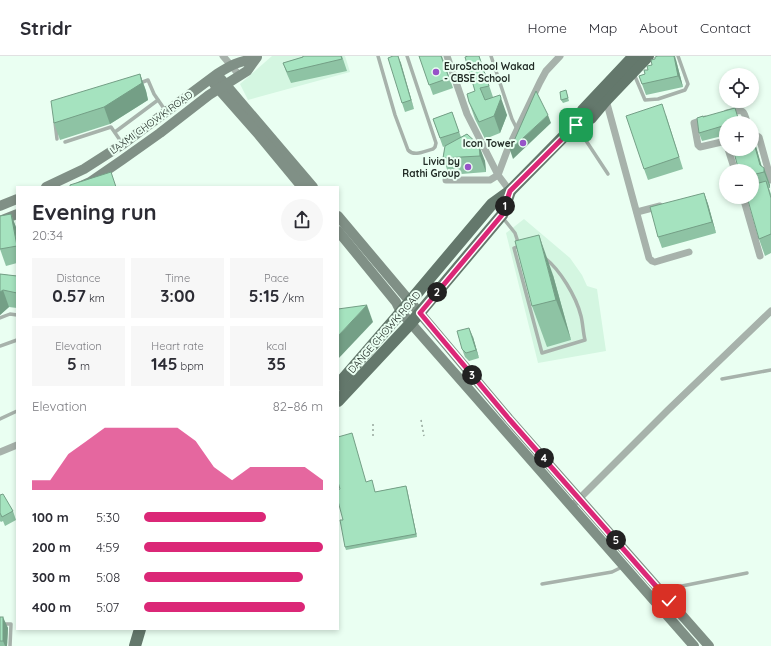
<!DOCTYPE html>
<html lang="en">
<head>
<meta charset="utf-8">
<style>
  body { margin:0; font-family:Quicksand,sans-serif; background:#f7f7f7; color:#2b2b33; height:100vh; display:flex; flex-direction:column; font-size:15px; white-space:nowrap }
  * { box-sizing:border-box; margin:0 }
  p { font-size:13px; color:#7c7c81 }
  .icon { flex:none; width:22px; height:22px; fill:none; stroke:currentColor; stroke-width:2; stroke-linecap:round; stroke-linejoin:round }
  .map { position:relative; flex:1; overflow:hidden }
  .details { position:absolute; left:16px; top:130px; width:323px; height:444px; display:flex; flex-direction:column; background:#fff; border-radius:0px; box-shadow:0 2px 6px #0003 }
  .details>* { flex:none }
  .fabs { position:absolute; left:719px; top:12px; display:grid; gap:8px }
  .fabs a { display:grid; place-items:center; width:40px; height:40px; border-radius:50%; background:#fff; box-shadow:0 2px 6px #0003; font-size:20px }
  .pin { position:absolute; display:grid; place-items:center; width:34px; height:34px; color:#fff; margin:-17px; border-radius:8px; box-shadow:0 2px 6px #0006 }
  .km { position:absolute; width:20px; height:20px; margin:-10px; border-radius:50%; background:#222; color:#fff; font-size:11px; line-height:20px; text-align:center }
  .round { display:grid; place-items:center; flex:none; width:42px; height:42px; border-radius:21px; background:#f7f7f7 }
  .headline { display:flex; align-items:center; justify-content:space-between; height:68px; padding:0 16px }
  h1 { font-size:22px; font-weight:800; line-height:30px }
  .metrics { display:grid; grid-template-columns:repeat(3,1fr); gap:6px; height:68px; padding:4px 16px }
  .metrics div { display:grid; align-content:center; border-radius:0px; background:#f7f7f7; text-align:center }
  .metrics b { font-size:17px; font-weight:800 }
  .metrics small { font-size:11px; font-weight:400 }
  .metrics p { font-size:11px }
  .chart { height:112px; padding:8px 16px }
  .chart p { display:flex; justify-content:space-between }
  .chart svg { width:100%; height:72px; margin-top:4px; fill:#db2777; opacity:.7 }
  ul { padding:0 16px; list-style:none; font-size:13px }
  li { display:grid; grid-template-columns:64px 48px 1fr; align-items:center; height:30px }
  li i { height:10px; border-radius:5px; background:#db2777 }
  header { display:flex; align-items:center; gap:24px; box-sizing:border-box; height:56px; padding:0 20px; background:#fff; border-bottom:1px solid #e1e1e2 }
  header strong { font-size:19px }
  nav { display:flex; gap:22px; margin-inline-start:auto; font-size:14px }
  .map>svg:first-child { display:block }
  .built { fill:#d4f6e1 }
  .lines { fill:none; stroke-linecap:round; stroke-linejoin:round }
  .path { stroke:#96a79d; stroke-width:1.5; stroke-dasharray:2 3; stroke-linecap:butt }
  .lane { stroke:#a7b2ab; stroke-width:3.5 }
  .street { stroke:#a7b2ab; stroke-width:7 }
  .secondary { stroke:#809086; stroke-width:10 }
  .primary { stroke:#64786c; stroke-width:12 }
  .wall { fill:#8ec3a4 }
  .shaded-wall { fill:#749f86 }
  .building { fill:#a5e3bf; stroke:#749f86 }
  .route-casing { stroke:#fff; stroke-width:8 }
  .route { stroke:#db2777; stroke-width:5 }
  .poi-dot { fill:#9753c8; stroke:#eafff2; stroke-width:1.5 }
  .labels { text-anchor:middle; stroke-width:4; stroke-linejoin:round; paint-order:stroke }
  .poi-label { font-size:10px; font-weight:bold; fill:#212b25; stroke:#eafff2; text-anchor:end }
  .street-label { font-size:10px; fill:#212b25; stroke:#eafff2 }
</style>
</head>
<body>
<header>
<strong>Stridr</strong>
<nav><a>Home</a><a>Map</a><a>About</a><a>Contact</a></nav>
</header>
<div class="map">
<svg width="771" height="590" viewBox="0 0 771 590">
  <rect width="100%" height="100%" fill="#eafff2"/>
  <g class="built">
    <polygon points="272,0 345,0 350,16 248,44 240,28"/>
    <polygon points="524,163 570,202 582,219 587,230 597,233 606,295 538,307 506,177"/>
  </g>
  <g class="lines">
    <g class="path">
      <polyline points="421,364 424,380"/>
      <polyline points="373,380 373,366"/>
    </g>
    <g class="lane">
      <path d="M378,0L395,59L408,94C414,101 425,95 433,93L435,91L436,87L407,0"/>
      <polyline points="491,0 512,63 517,73"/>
      <polyline points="634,18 645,44 658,43 685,34 688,28 678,0"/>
      <polyline points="140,27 148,24 154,38 165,54"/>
      <polyline points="55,66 57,83"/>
      <polyline points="577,71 608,118"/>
      <polyline points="115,76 158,44"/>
      <polyline points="65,86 111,71 122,87"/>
      <polyline points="503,162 515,177 519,189"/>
      <path d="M519,190L514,192L542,297L585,284C583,276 583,268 581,260C576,240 560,214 545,202"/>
      <polyline points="0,262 10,258 17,259"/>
      <polyline points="0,290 17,284"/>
      <polyline points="722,323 771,314"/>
      <polyline points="0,363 17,355"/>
      <polyline points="542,528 612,516 622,511"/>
      <polyline points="666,539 677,531 747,517"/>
      <polyline points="0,568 11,568 10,590"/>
    </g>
    <g class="street">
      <polyline points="223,0 240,20"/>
      <polyline points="447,0 467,58 498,119 510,135"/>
      <polyline points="606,44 649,202 652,205 655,206 689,196"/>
      <path d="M727,57C741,54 744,51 747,67"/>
      <polyline points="705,63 694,67 698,89 700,91 726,85"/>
      <polyline points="752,77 759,81 771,124"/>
      <polyline points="728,93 735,115"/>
      <polyline points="446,124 490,124 498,119 507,95 540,26 546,15 560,0"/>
      <polyline points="743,141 760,200"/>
      <polyline points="637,156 660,150"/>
      <polyline points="0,396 17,389"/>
      <polyline points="572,450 668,354 771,255"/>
    </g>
    <g class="secondary">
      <polyline points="221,23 313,131"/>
      <polyline points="214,28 259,79 302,131"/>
      <path d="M46,131L84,113L123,88L217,18C231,9 239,5 255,3"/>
      <polyline points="79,131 90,126 122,104 160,77 209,39 247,15 257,1"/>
      <polyline points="0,150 17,143"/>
      <polyline points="338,160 509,363 709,590"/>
      <polyline points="0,165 17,158"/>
      <polyline points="338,175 396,246 401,256 694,590"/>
    </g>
    <g class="primary">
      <polyline points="575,69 591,62 606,44 648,0"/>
      <polyline points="338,329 396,262 492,148 510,135 575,69 583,54 634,0"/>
      <polyline points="338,345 411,267 502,159 510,135"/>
      <polyline points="135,590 140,573"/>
    </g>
  </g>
  <g class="wall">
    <polygon points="303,0 342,0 347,15 291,27 287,18 283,7 303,1"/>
    <polygon points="398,0 414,53 405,56 402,47"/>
    <polygon points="419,0 442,0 453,32 433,39"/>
    <polygon points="479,0 493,41 507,59 500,77 485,83 475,63 469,46 475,35"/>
    <polygon points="676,4 683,31 646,39 639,20 645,18 648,14"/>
    <polygon points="140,18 146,35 148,44 110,68 60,84 54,67"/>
    <polygon points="566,34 569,45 563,47 561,44"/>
    <polygon points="452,56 461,81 467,78 485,105 486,116 449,119 443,102 445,90 443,91 433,63"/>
    <polygon points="666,59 683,113 648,124 644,113"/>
    <polygon points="703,61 738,61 740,67 726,67 726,79 702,85 699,77"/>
    <polygon points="755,87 762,111 764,112 770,129 770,132 769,132 771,138 771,197 765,200 759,183 752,141 752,115"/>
    <polygon points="704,137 708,148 716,177 662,192 658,181"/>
    <polygon points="11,158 17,174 17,207 6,210 0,193"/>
    <polygon points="0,218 17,220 17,252 9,251 0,259"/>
    <polygon points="553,219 571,284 547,291 532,250"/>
    <polygon points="473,281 479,302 469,305 465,301 462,293"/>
    <polygon points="366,426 375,436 406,430 417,481 346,494 345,491"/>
    <polygon points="0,439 13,455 16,464 5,470 3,465 1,466 0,465"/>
    <polygon points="0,561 8,572 7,590 0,590"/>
  </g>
  <g class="shaded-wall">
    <polygon points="398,0 401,7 414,53 411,44"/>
    <polygon points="674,0 675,0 676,4 683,31 678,20"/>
    <polygon points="140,18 146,35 148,44 110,68 104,51"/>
    <polygon points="500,39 507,59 500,77 494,60"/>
    <polygon points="548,59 551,67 513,103 510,94"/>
    <polygon points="752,77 755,87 763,116 760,109 752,80"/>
    <polygon points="479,89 485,105 486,116 480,100"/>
    <polygon points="764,112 770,129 770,132 764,116"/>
    <polygon points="704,137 708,148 716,177 712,166"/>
    <polygon points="11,158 17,174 17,188"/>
    <polygon points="539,179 553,219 571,284 556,244"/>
    <polygon points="3,234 9,251 0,259 0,236"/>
    <polygon points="367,249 373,266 338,303 338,280"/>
    <polygon points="469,272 473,281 479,302 476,294"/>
    <polygon points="406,430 407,433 417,481 416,478"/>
    <polygon points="3,561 8,572 7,590 5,590 3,585"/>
  </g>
  <g class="building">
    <polygon points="303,0 341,0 342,3 287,16 283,7 303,1"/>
    <polygon points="393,0 398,0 411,44 402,47 388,2"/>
    <polygon points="419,0 441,0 449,22 429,29"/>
    <polygon points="468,0 479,0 489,30 480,32 485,44 500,39 501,42 494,60 479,66 469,46 467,38 475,35 465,1"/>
    <polygon points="658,0 674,0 678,20 642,28 639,20 645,18 644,14 648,14 647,10 652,9 651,4 655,3 655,1"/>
    <polygon points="140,18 142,27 104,51 54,67 51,45"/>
    <polygon points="566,34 568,42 561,44 560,36"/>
    <polygon points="536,35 548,59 510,94"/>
    <polygon points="662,48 679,101 644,113 626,60"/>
    <polygon points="735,52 739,65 736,66 737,67 726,67 726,69 699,77 697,62 703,60 703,61"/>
    <polygon points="452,56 459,76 440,82 433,63"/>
    <polygon points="467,78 479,89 480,100 443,102 445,90"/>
    <polygon points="752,80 760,109 764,112 764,116 752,119 752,115 739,115 733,93 752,93"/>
    <polygon points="111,116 116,131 69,131 70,131 70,129"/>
    <polygon points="766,125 771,142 771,178 759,183 747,141 752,141 752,129"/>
    <polygon points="704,137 712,166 658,181 650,151"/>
    <polygon points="11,158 17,190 0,193 0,160"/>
    <polygon points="539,179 556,244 532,250 515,185"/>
    <polygon points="0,218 17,220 17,237 3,234 0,236"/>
    <polygon points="367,249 338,280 338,253"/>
    <polygon points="469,272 476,294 466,297 462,293 457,275"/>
    <polygon points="352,377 366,426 372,424 375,436 406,430 416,478 345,491 340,464 343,464 338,445 338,434 340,433 338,426 338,381"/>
    <polygon points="3,438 13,455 2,461 0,457 0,439"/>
    <rect x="0" y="561" width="3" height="24"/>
  </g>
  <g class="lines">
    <defs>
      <polyline id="route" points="576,69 510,135 502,159 420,257 509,363 669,545"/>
    </defs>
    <use href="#route" class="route-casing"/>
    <use href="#route" class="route"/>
  </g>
  <g class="poi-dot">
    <circle cx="436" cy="16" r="4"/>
    <circle cx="523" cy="87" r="4"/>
    <circle cx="468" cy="111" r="4"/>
  </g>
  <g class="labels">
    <g class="poi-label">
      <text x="444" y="14" text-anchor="start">EuroSchool Wakad<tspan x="444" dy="12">- CBSE School</tspan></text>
      <text x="515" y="91">Icon Tower</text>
      <text x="460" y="109">Livia by<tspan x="460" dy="12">Rathi Group</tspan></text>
    </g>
    <g class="street-label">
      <text transform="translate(151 66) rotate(-36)" y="4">LAXMI CHOWK ROAD</text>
      <text transform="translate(384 276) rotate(-49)" y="4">DANGE CHOWK ROAD</text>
    </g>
  </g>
</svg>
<div class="fabs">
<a><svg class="icon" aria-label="locate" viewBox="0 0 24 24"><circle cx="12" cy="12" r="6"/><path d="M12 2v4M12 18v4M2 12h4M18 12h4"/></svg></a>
<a>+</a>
<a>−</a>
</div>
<div class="pin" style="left:576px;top:69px;background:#1e9e55"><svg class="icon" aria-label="arrive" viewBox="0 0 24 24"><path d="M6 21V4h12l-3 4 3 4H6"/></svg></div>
<div class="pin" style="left:669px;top:545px;background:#d93025"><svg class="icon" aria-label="check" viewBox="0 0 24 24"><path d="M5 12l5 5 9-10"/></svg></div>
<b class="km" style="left:505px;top:150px">1</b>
<b class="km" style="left:437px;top:236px">2</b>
<b class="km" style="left:472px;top:319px">3</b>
<b class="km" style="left:544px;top:402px">4</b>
<b class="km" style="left:616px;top:484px">5</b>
<section class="details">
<div class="headline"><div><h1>Evening run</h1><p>20:34</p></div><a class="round"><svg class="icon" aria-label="share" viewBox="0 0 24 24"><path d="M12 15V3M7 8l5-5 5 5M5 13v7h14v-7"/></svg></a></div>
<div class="metrics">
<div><p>Distance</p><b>0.57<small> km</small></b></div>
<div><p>Time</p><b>3:00</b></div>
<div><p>Pace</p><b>5:15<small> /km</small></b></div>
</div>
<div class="metrics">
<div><p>Elevation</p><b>5<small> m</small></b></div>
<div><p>Heart rate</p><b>145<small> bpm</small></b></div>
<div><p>kcal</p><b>35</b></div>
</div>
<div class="chart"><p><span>Elevation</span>82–86 m</p>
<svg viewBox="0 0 160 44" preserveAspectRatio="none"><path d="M0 44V38L10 38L20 22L30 14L40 6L50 6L60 6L70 6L80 6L90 14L100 30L110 38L120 30L130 30L140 30L150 30L160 38V44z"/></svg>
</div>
<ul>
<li><b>100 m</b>5:30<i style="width:68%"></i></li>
<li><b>200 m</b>4:59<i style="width:100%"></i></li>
<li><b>300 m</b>5:08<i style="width:89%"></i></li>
<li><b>400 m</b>5:07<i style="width:90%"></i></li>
</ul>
</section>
</div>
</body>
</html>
